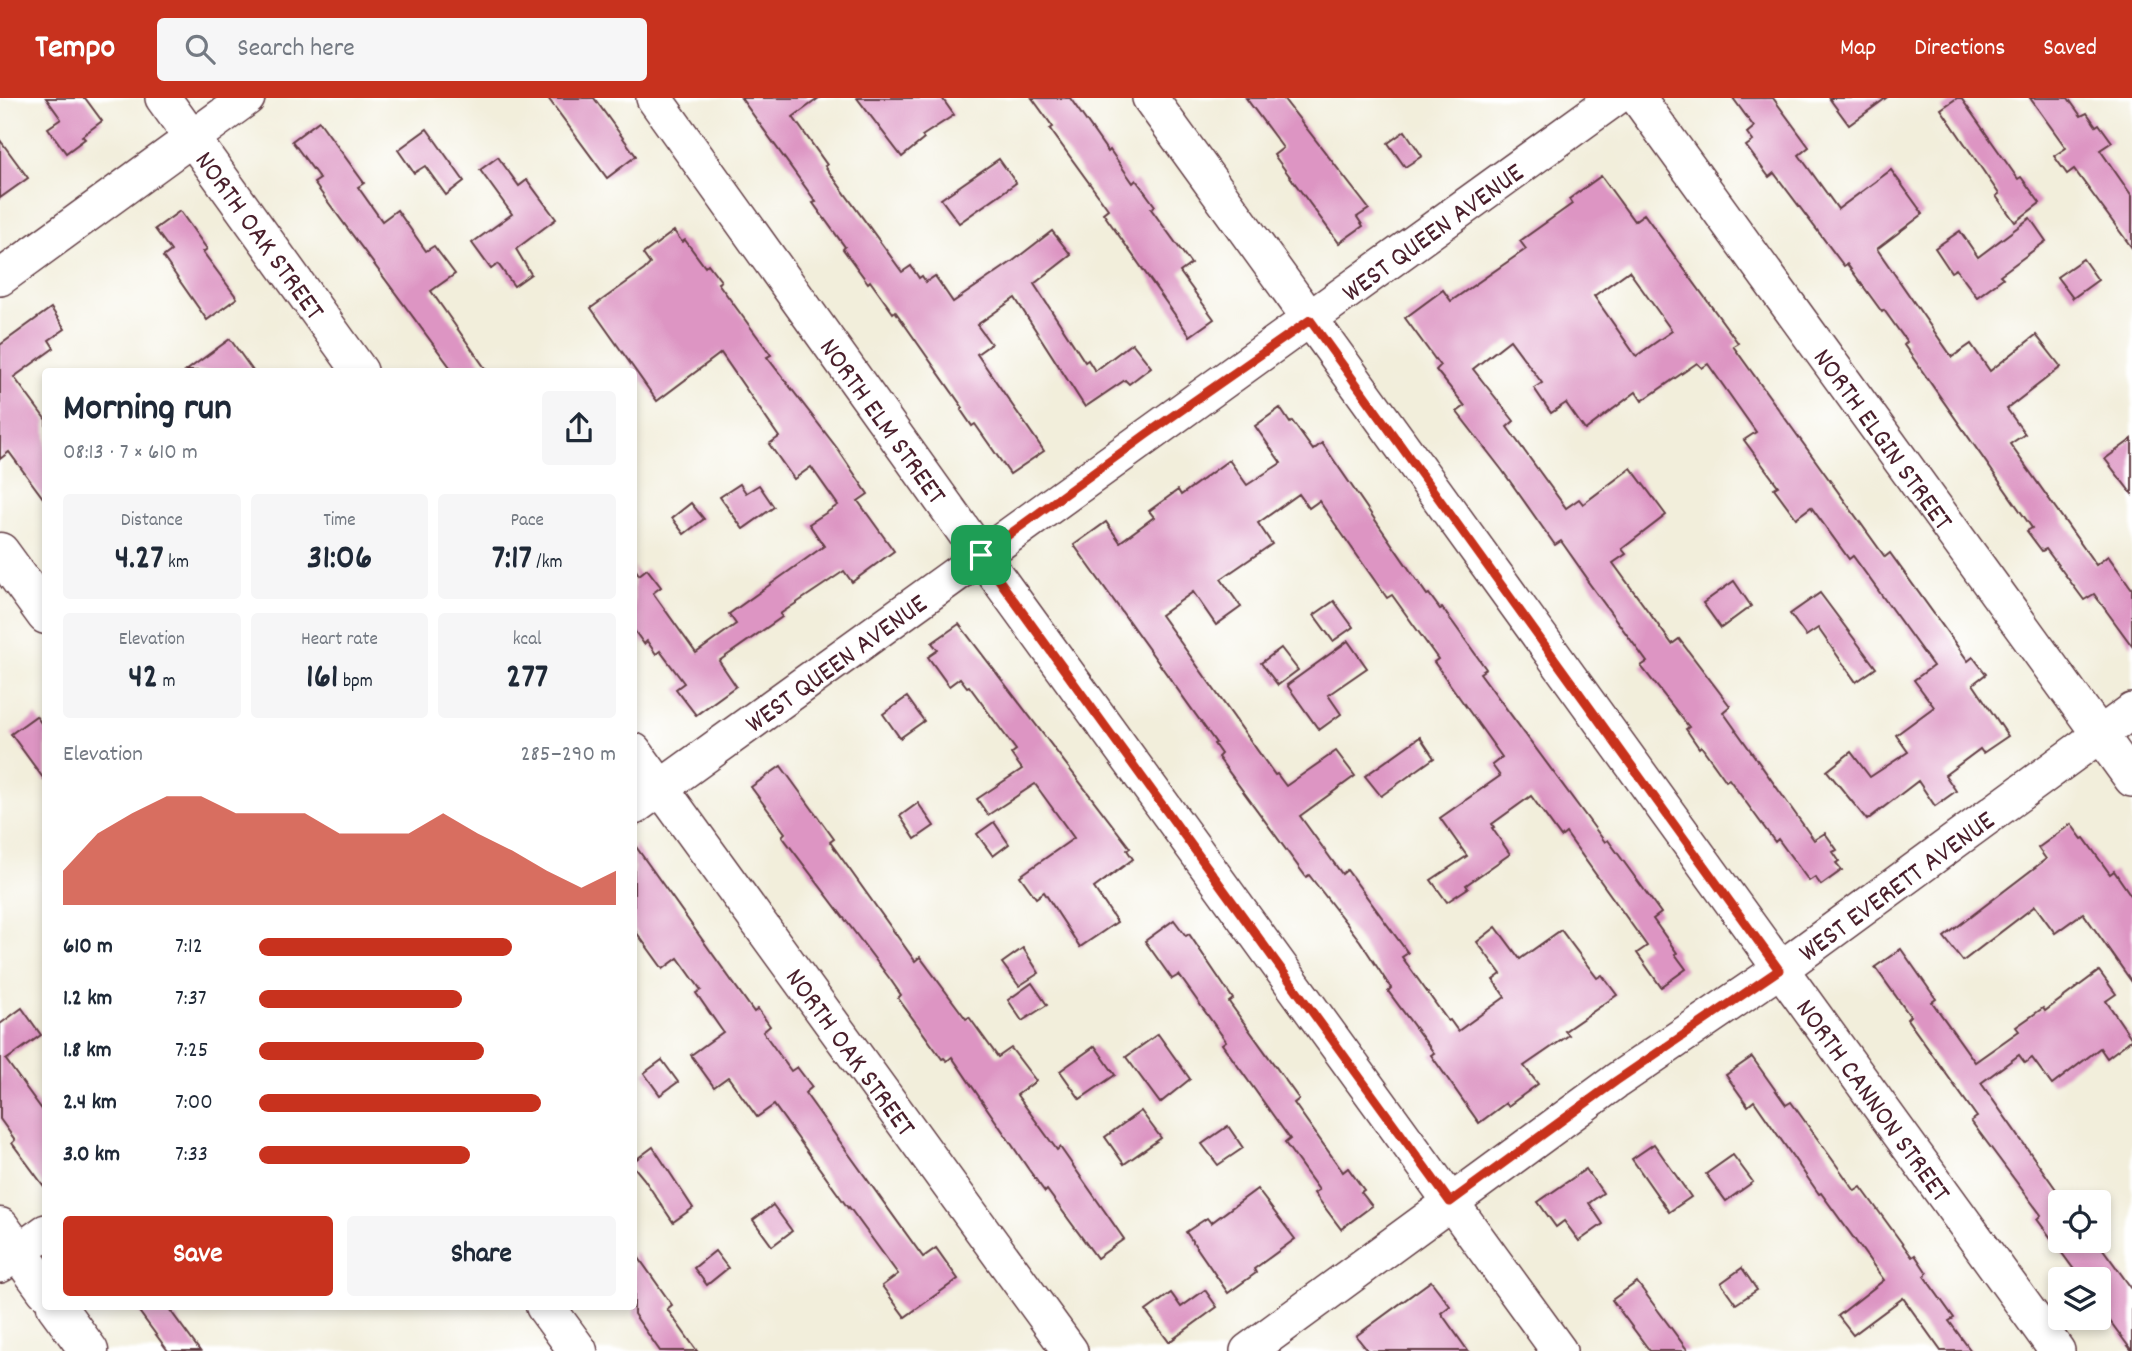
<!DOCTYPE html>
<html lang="en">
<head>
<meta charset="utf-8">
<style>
  body { margin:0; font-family:Dekko,sans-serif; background:#f6f6f7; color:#1f2937; height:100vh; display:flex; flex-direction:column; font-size:26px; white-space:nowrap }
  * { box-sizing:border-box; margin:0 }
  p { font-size:23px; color:#747a83 }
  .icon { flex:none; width:38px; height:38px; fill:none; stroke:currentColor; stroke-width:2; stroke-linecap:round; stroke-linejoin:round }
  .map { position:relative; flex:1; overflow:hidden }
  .side { position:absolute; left:42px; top:270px; width:595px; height:942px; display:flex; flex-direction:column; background:#fff; border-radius:7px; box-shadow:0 4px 10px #0003 }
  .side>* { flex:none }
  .controls { position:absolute; left:2048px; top:1092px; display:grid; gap:14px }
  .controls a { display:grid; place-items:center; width:63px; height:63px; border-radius:7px; background:#fff; box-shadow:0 4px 10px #0003; font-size:35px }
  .pin { position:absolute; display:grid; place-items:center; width:60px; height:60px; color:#fff; margin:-30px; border-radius:14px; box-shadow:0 4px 10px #0006 }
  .round { display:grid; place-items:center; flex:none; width:74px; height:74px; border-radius:7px; background:#f6f6f7 }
  .head { display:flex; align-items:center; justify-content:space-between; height:119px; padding:0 21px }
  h1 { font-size:38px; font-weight:700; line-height:52px }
  .metrics { display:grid; grid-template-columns:repeat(3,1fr); gap:10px; height:119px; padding:7px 21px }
  .metrics div { display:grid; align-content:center; border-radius:7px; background:#f6f6f7; text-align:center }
  .metrics b { font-size:35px; font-weight:700 }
  .metrics small { font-size:19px; font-weight:400 }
  .metrics p { font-size:19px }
  .chart { height:196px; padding:14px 21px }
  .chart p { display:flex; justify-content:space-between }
  .chart svg { width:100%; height:126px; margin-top:7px; fill:#c8321e; opacity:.7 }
  .action { display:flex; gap:14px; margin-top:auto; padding:14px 21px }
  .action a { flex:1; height:80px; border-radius:7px; background:#c8321e; color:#fff; font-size:28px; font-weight:700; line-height:80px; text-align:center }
  .action a+a { background:#f6f6f7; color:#1f2937 }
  ul { padding:0 21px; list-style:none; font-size:23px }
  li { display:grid; grid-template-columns:112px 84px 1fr; align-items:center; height:52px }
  li i { height:18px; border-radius:9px; background:#c8321e }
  header { display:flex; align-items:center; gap:42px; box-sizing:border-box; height:98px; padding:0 35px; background:#c8321e; color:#fff }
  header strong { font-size:33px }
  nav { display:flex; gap:38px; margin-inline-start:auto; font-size:24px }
  .search { width:490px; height:63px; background:#f6f6f7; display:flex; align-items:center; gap:18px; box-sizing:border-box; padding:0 24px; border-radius:7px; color:#747a83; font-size:26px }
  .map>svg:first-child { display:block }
  .building { fill:#dd95c3; fill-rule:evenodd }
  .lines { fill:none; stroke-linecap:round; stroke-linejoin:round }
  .minor-casing { stroke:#633e45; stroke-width:38 }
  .major-casing { stroke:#633e45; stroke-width:41 }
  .minor { stroke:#fff; stroke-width:35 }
  .major { stroke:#fff; stroke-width:38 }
  .route-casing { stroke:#fff; stroke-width:14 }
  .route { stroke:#c8321e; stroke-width:9 }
  .labels { text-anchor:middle; stroke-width:5; stroke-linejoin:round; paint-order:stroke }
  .street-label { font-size:28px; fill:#4a1f2b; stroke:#fff }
</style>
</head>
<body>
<header>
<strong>Tempo</strong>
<div class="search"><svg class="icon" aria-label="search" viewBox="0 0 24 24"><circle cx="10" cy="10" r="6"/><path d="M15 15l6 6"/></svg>Search here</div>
<nav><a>Map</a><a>Directions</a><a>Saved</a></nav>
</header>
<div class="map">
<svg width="2132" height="1253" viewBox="0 0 2132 1253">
  <rect width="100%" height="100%" fill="#fff"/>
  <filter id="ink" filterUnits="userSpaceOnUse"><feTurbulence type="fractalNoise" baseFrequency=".0143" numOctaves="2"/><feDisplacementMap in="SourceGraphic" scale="14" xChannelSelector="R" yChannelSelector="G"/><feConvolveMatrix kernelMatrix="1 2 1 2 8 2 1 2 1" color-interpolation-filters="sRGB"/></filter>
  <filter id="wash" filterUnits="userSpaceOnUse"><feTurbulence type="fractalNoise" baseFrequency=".00686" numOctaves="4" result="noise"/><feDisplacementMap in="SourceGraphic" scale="28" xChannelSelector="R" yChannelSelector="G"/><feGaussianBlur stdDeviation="1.57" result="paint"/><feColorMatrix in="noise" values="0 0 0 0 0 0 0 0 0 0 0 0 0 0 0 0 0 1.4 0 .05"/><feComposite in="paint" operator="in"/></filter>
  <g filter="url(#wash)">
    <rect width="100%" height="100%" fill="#f2eedb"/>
    <g id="blocks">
      <g class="building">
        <polygon points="46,0 85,0 102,23 82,38 85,41 66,55 48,30 61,21"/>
        <polygon points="548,0 594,0 636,58 607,80"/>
        <polygon points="741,0 819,0 793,19 827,67 825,68 902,174 911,168 919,180 922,178 926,184 935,178 953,204 1013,163 1052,133 1071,157 1034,186 1085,264 1088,262 1095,273 1132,245 1151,269 1129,286 1125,282 1085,309 1015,200 977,227 991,246 977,256 1044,353 1010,376 975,326 972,328 961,312 963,310 895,213 893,215 870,183 868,185 843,151 845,149 813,105 816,104"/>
        <polygon points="857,0 942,0 954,17 922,38 924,41 902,59"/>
        <polygon points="1032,0 1070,0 1108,54 1110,52 1133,85 1136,82 1155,108 1151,111 1191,166 1180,174 1214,221 1190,238 1103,115 1108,111 1050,31 1053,29"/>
        <polygon points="1246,0 1283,0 1369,111 1357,119 1363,128 1339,145 1274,57 1283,50"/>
        <polygon points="1733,0 1773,0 1809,49 1799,57 1838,111 1891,72 1923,116 1877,151 1952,259 1971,246 1990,273 2036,237 2061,269 2007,311 2025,336 2010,346 2096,467 2108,458 2132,491 2132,548 2094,496 2084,502 2046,451 2042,453 2027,433 2032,430 1904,247 1907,244 1884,212 1882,214 1847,166 1844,168 1774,75 1769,79 1746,48 1753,43 1747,35 1754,29"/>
        <polygon points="1829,0 1886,0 1849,27"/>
        <polygon points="1957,0 1961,0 2018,81 2021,79 2040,105 2015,124 1996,98 1999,96 1941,11"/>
        <polygon points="2030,0 2068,0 2081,18 2087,15 2096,28 2099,26 2112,44 2100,52 2132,98 2132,150 2074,71 2067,76 2054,58 2066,50"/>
        <polygon points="319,23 364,85 358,89 382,123 397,112 426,153 434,148 455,176 431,193 487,273 453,273 314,85 320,81 292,43"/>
        <polygon points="427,31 464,83 446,97 425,68 414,75 398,52"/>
        <polygon points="1405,33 1422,58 1405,69 1388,45"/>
        <polygon points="0,42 28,80 0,100"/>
        <polygon points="498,59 519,88 527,82 556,121 516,151 531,176 514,188 498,166 491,171 472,145 512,116 480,72"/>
        <polygon points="999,61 1016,85 959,125 941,101"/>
        <path d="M1601,78L1634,123L1644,116L1738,245L1733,248L1885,459L1890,455L1968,563L1973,559L1986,576L1973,586L2008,638L1983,655L1980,651L1945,677L1956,693L1935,708L1918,683L1867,722L1827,673L1851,654L1870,679L1908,654L1896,637L1934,609L1914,582L1933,568L1853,458L1849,461L1811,409L1796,420L1774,390L1778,388L1744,342L1756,334L1708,266L1702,270L1697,265L1642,303L1636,294L1585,332L1566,305L1551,315L1534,290L1542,285L1510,242L1473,271L1514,323L1507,329L1566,410L1579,401L1583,406L1631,370L1666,417L1622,451L1626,456L1613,465L1672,546L1679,541L1730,608L1723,614L1814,742L1825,735L1837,752L1833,754L1839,763L1836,765L1842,772L1821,787L1815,779L1809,783L1778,741L1775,744L1729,681L1726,683L1701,648L1699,650L1686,631L1689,629L1641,568L1647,564L1586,481L1587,480L1561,443L1555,447L1502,372L1457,314L1465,308L1436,272L1440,268L1405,220L1443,192L1451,203L1526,151L1520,143L1572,106L1569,101ZM1629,173L1672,233L1636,258L1594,198Z"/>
        <polygon points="180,113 207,151 203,154 237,200 207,222 163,159 171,153 155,131"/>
        <polygon points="2030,120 2046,143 2000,177 2003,180 1977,199 1956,171 1951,174 1935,150 1960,133 1978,159"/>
        <polygon points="674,133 682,144 685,142 705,169 708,166 721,183 718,185 771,257 767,259 837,350 868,396 858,403 894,453 852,484 844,473 780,516 782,519 719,563 736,588 696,617 676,591 684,585 660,553 656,556 647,543 644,546 634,532 634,469 639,477 647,471 661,489 653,495 696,555 736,526 729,516 824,448 809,426 838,407 811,369 794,381 769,346 779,339 721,255 657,303 591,210 644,172 650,166 643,156"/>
        <polygon points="2083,161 2098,182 2073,200 2057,179"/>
        <polygon points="51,210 65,231 49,242 54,250 14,279 46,322 46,404 9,354 0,361 0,247"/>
        <polygon points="230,241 253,273 186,273"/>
        <polygon points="1280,310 1290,325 1292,323 1313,352 1322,345 1427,497 1429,496 1440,511 1442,510 1454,526 1486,571 1480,575 1605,744 1608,742 1661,815 1653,821 1677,855 1675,856 1686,871 1661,889 1637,855 1647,848 1566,735 1561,739 1531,698 1492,726 1494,729 1492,730 1510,756 1466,787 1468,790 1447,804 1431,782 1467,758 1440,720 1500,678 1492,667 1502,659 1434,564 1438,561 1392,497 1387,500 1319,403 1309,410 1299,396 1258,425 1272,446 1221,481 1241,509 1216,527 1193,494 1161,517 1275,677 1277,676 1286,688 1336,653 1355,678 1300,718 1342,776 1347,772 1408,855 1402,859 1448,923 1450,922 1458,933 1505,899 1493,882 1501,876 1477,844 1496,829 1520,861 1561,832 1597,880 1602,877 1617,897 1565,933 1569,937 1524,968 1538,986 1508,1008 1506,1005 1479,1025 1431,957 1434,955 1388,893 1391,890 1360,843 1309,777 1306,779 1218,659 1221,656 1214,646 1216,645 1074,447 1106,424 1120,444 1154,419 1149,413 1178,392 1181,397 1229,362 1247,387 1281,365 1255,328"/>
        <polygon points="2132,341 2132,396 2105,361"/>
        <polygon points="740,386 746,395 759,387 774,409 743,431 720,399"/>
        <polygon points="691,405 704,421 684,436 672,420"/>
        <polygon points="1734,483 1751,508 1721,530 1703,505"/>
        <polygon points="1820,495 1876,570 1856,584 1818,530 1806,538 1790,516"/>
        <polygon points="1334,503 1353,529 1333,543 1314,517"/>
        <polygon points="959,526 1130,750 1127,752 1133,761 1094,790 1117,824 1080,849 1044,794 1036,800 1020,778 1074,740 1035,686 988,717 977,701 1022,671 1011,656 1016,652 969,588 967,589 960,580 949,588 928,559 938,552 932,545"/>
        <polygon points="1348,543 1367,570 1328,597 1341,616 1319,632 1287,587"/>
        <polygon points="1281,550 1298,572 1278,587 1261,565"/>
        <polygon points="907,599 924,623 900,640 883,616"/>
        <polygon points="36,618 46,632 46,684 11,636"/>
        <polygon points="1420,639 1434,660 1381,698 1365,678"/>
        <polygon points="781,668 834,741 830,744 915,863 920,859 966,921 969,919 998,959 1011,950 1036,983 1017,997 1057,1052 1060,1049 1124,1141 1097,1160 1047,1092 1045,1094 1029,1072 952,959 947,963 944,960 942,961 898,900 901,897 890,881 782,738 785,735 751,689"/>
        <polygon points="918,705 934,728 915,741 900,718"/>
        <polygon points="994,724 1009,746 993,758 977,736"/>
        <polygon points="2071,726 2082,741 2084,740 2110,776 2114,773 2132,799 2132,884 2083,815 2055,835 2035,808 1963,863 1944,839 2046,761 2038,750"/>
        <polygon points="634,746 754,914 758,911 770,928 763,934 791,973 797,969 812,989 805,995 923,1159 936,1150 958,1181 905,1219 882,1188 898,1176 849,1109 848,1110 774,1007 757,1019 728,979 714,989 691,957 723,934 696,895 701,892 678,860 663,871 634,831"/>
        <polygon points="1174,822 1186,838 1189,836 1233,901 1229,904 1299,1001 1294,1005 1343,1074 1348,1070 1364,1092 1361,1094 1372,1108 1341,1131 1314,1095 1319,1092 1285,1045 1290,1041 1222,946 1226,943 1179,877 1172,881 1145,843"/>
        <polygon points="1023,850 1039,875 1019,888 1002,865"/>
        <polygon points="1901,851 1936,901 1932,904 1975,964 2019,933 2016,929 2043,910 2045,913 2099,873 2116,896 2106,903 2132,941 2107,960 2100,950 2052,987 2032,960 2025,965 2019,957 1981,985 2065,1104 2060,1104 2060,1143 2097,1143 2132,1191 2132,1253 2098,1207 2098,1181 2081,1181 2037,1121 2041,1117 1971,1023 1977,1019 1907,921 1910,918 1875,869"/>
        <polygon points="1032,885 1047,907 1022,923 1008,902"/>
        <polygon points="22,910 41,937 6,962 46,1017 46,1091 12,1045 15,1042 0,1021 0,926"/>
        <polygon points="1158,936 1190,981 1160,1005 1126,959"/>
        <polygon points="1095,948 1115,977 1080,1001 1060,973"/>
        <polygon points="1752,959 1786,1007 1791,1004 1855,1093 1861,1089 1912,1159 1915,1157 1927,1175 1924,1178 1954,1220 1949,1223 1971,1253 1941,1253 1903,1200 1853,1237 1838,1218 1884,1182 1821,1095 1819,1096 1754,1003 1748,1008 1726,977"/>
        <polygon points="662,962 678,984 660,997 644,975"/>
        <polygon points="1141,1013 1161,1040 1124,1066 1105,1039"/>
        <polygon points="1228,1028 1243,1050 1218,1067 1202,1046"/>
        <polygon points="1654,1046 1691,1099 1669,1114 1632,1061"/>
        <polygon points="653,1049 693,1110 673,1124 644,1081 634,1069 634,1063"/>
        <polygon points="1733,1057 1753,1084 1726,1103 1706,1076"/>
        <polygon points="1586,1071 1603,1095 1589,1105 1603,1126 1579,1143 1564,1123 1556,1129 1538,1104"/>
        <polygon points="1257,1091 1295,1141 1254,1171 1256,1175 1228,1195 1186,1134 1207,1120 1211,1125"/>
        <polygon points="773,1107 792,1133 772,1148 753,1122"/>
        <polygon points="634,1153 672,1207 667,1211 697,1253 660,1253 634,1216"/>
        <polygon points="715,1153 728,1170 707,1187 694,1170"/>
        <polygon points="1742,1170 1757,1192 1736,1206 1721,1185"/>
        <polygon points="1431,1183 1450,1208 1441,1215 1468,1253 1368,1253 1356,1238"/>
        <polygon points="1637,1184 1688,1253 1650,1253 1612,1202"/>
        <polygon points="1205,1192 1217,1209 1169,1244 1146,1213 1171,1195 1181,1209"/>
        <polygon points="135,1208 167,1208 200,1253 168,1253"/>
      </g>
    </g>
  </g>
  <g filter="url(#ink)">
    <use href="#blocks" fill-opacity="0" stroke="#633e45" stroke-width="2"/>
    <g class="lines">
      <defs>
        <g id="minor">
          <path id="s1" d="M163,0L360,273"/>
          <path id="s2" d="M654,0L981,457L1559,1253"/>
          <path id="s3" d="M1150,0L2057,1253"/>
          <path id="s4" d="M1638,0L2132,681"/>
          <polyline points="0,180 247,0"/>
          <path id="s5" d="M634,653L1070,1253"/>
          <path id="s6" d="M634,709L1615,0"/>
          <polyline points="0,1167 46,1134"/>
          <path id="s7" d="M1248,1253L1616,983L1779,872L2132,613"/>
        </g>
        <g id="major">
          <polyline points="0,454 46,517"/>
          <polyline points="0,1129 46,1192"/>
          <polyline points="56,1208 89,1253"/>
          <polyline points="545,1208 578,1253"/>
        </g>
      </defs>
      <use href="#minor" class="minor-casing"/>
      <use href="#major" class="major-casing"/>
      <use href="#minor" class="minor"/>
      <use href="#major" class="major"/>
    </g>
  </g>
  <g class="lines" filter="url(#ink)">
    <defs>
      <polygon id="route" points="1310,222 1779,872 1616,983 1450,1104 981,457 1147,336"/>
    </defs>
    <use href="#route" class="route-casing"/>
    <use href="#route" class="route"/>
  </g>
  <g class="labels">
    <g class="street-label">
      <text dy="10" stroke="none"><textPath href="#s6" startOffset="984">WEST QUEEN AVENUE</textPath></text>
      <text dy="10" stroke="none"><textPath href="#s1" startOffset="168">NORTH OAK STREET</textPath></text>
      <text dy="10" stroke="none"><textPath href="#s2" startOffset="396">NORTH ELM STREET</textPath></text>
      <text dy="10" stroke="none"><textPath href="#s4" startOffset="420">NORTH ELGIN STREET</textPath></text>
      <text dy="10" stroke="none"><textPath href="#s6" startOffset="248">WEST QUEEN AVENUE</textPath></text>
      <text dy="10" stroke="none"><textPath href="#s7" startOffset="798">WEST EVERETT AVENUE</textPath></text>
      <text dy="10" stroke="none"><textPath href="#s5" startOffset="371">NORTH OAK STREET</textPath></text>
      <text dy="10" stroke="none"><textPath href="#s3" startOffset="1236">NORTH CANNON STREET</textPath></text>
    </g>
  </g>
</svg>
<div class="controls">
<a><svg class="icon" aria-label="locate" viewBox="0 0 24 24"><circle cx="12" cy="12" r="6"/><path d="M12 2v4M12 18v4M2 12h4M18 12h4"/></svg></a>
<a><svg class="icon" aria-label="layers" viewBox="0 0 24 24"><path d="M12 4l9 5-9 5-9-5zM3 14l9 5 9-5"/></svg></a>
</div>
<div class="pin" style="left:981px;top:457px;background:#1e9e55"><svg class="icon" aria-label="arrive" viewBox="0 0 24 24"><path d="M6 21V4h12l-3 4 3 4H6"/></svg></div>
<section class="side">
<div class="head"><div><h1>Morning run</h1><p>08:13 · 7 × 610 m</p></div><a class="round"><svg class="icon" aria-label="share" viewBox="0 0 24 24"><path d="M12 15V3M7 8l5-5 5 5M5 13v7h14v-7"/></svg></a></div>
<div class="metrics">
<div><p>Distance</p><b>4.27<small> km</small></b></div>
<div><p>Time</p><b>31:06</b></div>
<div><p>Pace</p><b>7:17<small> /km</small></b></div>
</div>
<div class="metrics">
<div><p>Elevation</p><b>42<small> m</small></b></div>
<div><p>Heart rate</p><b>161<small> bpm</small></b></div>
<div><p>kcal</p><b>277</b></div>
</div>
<div class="chart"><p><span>Elevation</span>285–290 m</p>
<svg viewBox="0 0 160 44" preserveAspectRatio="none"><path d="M0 44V32L10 19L20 12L30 6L40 6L50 12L60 12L70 12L80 19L90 19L100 19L110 12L120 19L130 25L140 32L150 38L160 32V44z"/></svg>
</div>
<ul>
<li><b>610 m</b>7:12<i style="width:71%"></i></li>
<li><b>1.2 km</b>7:37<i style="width:57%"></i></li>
<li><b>1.8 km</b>7:25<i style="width:63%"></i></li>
<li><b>2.4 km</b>7:00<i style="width:79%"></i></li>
<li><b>3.0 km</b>7:33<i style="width:59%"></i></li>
</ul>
<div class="action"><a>Save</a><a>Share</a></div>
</section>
</div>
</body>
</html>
